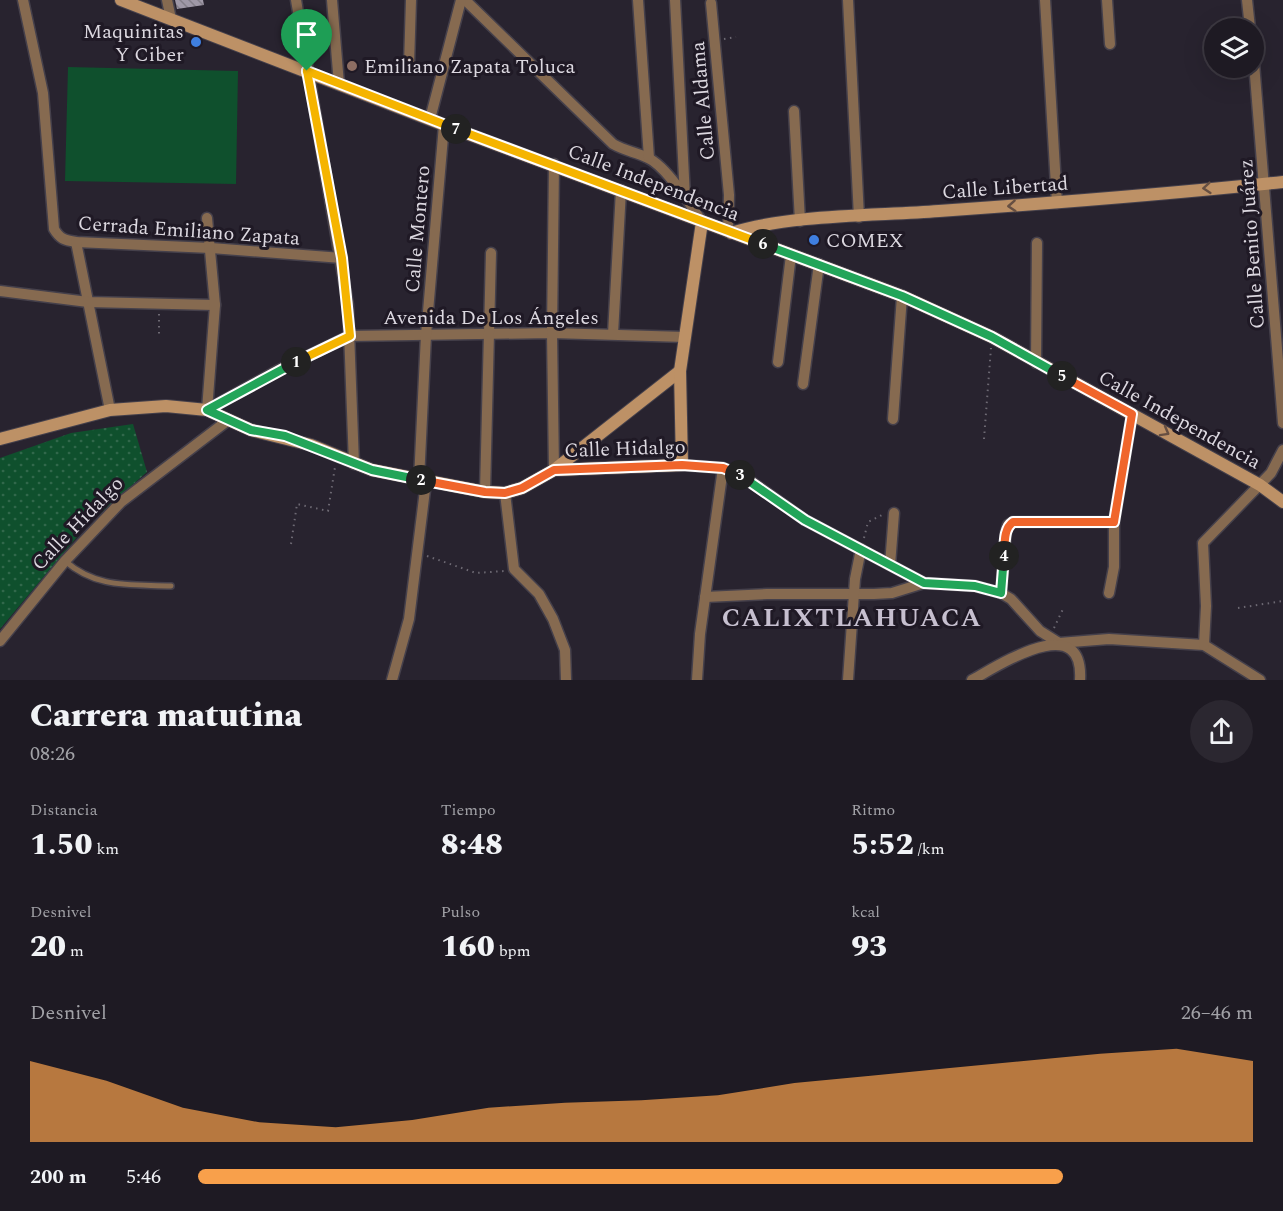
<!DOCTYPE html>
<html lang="es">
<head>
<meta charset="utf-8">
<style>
  body { margin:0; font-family:Spectral,serif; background:#2b2730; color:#f1f3f6; height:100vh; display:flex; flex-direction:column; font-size:22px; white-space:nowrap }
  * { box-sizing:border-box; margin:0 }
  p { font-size:20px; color:#a1a1a6 }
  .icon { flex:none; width:33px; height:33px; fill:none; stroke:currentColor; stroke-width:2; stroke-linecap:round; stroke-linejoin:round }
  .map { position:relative; height:680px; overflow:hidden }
  .sheet { display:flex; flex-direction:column; background:#1e1a23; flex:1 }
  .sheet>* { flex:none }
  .tools { position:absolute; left:1204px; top:18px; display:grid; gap:12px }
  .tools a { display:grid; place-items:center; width:60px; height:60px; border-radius:50%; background:#1e1a23; box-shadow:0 6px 24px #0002,0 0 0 2px #3c3841; font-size:30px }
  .pin { position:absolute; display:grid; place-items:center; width:51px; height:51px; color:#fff; margin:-62px -26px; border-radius:50% 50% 50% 0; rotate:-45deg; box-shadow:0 0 6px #0007 }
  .pin .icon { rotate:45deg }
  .km { position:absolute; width:30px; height:30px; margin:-15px; border-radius:50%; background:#222; color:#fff; font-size:16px; line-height:30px; text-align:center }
  .round { display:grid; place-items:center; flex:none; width:63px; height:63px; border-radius:32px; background:#2b2730 }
  .head { display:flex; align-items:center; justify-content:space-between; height:102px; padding:0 30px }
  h1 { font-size:33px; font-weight:800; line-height:45px }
  .stats { display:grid; grid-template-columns:repeat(3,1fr); gap:9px; height:102px; padding:6px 30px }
  .stats div { display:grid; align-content:center }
  .stats b { font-size:30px; font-weight:800 }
  .stats small { font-size:16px; font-weight:400 }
  .stats p { font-size:16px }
  .chart { height:168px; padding:12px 30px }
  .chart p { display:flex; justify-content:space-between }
  .chart svg { width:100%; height:108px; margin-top:6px; fill:#f8a04b; opacity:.7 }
  ul { padding:0 30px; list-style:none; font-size:20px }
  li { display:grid; grid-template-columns:96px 72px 1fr; align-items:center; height:45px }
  li i { height:15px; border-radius:8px; background:#f8a04b }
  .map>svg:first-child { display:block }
  .grass { fill:url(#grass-dots) }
  .garden { fill:#0f502d }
  .building { fill:url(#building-back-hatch) }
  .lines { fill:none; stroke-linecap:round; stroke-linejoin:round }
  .lane-casing { stroke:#45404b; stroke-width:8 }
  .street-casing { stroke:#45404b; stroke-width:13 }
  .secondary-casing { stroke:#45404b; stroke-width:14 }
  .path { stroke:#6d6973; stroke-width:2; stroke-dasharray:1.5 4.5; stroke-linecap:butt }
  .lane { stroke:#866a50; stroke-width:5 }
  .street { stroke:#866a50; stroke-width:10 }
  .secondary { stroke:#bd9166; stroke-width:12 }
  .oneway { stroke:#664f42 }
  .split-1-casing { stroke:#fff; stroke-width:12 }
  .split-2-casing { stroke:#fff; stroke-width:12 }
  .split-3-casing { stroke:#fff; stroke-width:12 }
  .split-4-casing { stroke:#fff; stroke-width:12 }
  .split-5-casing { stroke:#fff; stroke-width:12 }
  .split-6-casing { stroke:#fff; stroke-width:12 }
  .split-7-casing { stroke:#fff; stroke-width:12 }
  .split-8-casing { stroke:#fff; stroke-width:12 }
  .split-1 { stroke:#f5b400; stroke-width:8 }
  .split-2 { stroke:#22a559; stroke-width:8 }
  .split-3 { stroke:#f0652b; stroke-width:8 }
  .split-4 { stroke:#22a559; stroke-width:8 }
  .split-5 { stroke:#f0652b; stroke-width:8 }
  .split-6 { stroke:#22a559; stroke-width:8 }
  .split-7 { stroke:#f5b400; stroke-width:8 }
  .split-8 { stroke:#f5b400; stroke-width:8 }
  .shop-dot { fill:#3f7fe0; stroke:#1f1925; stroke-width:2 }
  .education-dot { fill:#8d6e63; stroke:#1f1925; stroke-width:2 }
  .labels { text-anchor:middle; stroke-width:6; stroke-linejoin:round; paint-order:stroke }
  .poi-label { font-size:20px; fill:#dcd8e0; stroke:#1f1925; text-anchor:start }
  .street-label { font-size:20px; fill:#dcd8e0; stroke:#1f1925 }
  .district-label { font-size:26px; font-weight:bold; letter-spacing:1.5px; fill:#c6bfcf; stroke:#1f1925 }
</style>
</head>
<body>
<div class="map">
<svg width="1283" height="680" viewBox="0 0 1283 680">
  <defs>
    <pattern id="grass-dots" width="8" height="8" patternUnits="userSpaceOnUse" patternTransform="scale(1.5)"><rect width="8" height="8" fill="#0f502d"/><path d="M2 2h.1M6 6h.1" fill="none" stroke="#31684b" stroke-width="1.8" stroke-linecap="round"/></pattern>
    <pattern id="building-back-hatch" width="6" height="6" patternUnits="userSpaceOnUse" patternTransform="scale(1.5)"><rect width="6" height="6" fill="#9f98a7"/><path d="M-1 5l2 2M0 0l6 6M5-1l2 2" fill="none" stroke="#837e89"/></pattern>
  </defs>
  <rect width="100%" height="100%" fill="#28232f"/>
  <polygon class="grass" points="133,424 147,472 87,525 0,629 0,458 71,433"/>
  <polygon class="garden" points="68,67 238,71 236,184 65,181"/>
  <polygon class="building" points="175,0 203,0 204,5 177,9"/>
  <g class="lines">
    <defs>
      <path id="lane" d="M65,561C97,589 131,584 171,586"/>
      <g id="street">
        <path d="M23,0L43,93L54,229C60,239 64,240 76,242L211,248L342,258"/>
        <polyline points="167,0 171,19"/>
        <polyline points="296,0 348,305 354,464"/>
        <polyline points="332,0 339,84"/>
        <path d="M465,0L613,144C625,151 636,152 648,158C666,166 691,205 702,222"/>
        <polyline points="638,0 649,158"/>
        <polyline points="675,0 685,197"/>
        <polyline points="848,0 859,217"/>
        <polyline points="1045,0 1057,203"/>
        <polyline points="1107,0 1110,44"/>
        <polyline points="1247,0 1250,28"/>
        <polyline points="711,3 729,195 728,232"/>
        <polyline points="1254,63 1283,423"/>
        <polyline points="409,65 411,0"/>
        <polyline points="794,111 800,221"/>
        <polyline points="430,119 461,0"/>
        <polyline points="76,242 110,410"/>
        <polyline points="0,291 88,302 215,305"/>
        <polyline points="613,334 621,190"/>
        <polyline points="778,362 791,255"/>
        <polyline points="1036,363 1037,243"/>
        <polyline points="803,384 819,264"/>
        <polyline points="207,410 279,370 349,336 552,333 685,337"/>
        <polyline points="207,410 215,305 207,218"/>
        <polyline points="893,419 902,296"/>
        <polyline points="682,465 723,468 743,476 805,520 924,583 975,586 1001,593 1011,599 1040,631 1059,643 1109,639 1204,645 1260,680"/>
        <polyline points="554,470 552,333 554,164"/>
        <polyline points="419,480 426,335 444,125"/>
        <polyline points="485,492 491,253"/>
        <polyline points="505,493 514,569 539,594 553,619 565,650 566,680"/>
        <polyline points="890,565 894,513"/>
        <polyline points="1001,593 1006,532 1008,525 1013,522 1114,522"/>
        <polyline points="1109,593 1114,567 1114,522 1132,414"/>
        <polyline points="705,597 767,594 874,594 892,593 924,583"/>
        <polyline points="0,641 65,561 121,502 227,421"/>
        <polyline points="1204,645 1206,606 1203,543 1271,473 1283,450"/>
        <polyline points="392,680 409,619 426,482"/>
        <polyline points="697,680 700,634 723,468"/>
        <polyline points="848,680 855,579 861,549"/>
        <path d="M972,680C1001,664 1084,610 1080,680"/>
      </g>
      <g id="secondary">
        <polyline points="121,0 444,125 902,296 992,337 1260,485 1283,502"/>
        <path d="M731,233C793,214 874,216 939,211C1054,203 1168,194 1283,182"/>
        <polyline points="0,439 110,410 166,406 207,410 251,430 311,445 372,470 485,492 505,493 522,488 554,470 680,371"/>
        <polyline points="554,470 682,465 680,371 702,222"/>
      </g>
    </defs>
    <use href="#lane" class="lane-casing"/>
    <use href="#street" class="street-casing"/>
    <use href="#secondary" class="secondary-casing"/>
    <g class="path">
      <polyline points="724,39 736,37"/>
      <polyline points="159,314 159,338"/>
      <polyline points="984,439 991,348"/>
      <polyline points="864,538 868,522 882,515"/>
      <polyline points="291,544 297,504 328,511 335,467"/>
      <polyline points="427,556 476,573 505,571"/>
      <polyline points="1238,608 1283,601"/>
      <polyline points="1054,628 1063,609"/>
    </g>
    <use href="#lane" class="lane"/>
    <use href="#street" class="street"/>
    <use href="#secondary" class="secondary"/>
  </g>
  <defs><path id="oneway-chevron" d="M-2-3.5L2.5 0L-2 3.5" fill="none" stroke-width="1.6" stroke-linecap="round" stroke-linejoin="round" transform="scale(1.5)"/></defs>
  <g class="oneway">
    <use href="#oneway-chevron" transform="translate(1207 188) rotate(175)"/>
    <use href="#oneway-chevron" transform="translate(1012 206) rotate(176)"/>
    <use href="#oneway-chevron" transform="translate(1165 432) rotate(29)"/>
  </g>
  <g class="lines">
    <defs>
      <polyline id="split-1" points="296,362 350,336 342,258 307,71"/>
      <polyline id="split-2" points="296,362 207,410 251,430 285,436 372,470 421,480"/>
      <polyline id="split-3" points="421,480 485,492 505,493 522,488 554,470 682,465 723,468 740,475"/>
      <polyline id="split-4" points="740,475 805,520 924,583 975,586 1001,593 1004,556"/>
      <path id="split-5" d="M1004,556C1005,545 1003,529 1013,522H1114L1132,414L1062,376"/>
      <polyline id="split-6" points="763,244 902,296 992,337 1062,376"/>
      <polyline id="split-7" points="456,129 763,244"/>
      <polyline id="split-8" points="307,71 456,129"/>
    </defs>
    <use href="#split-1" class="split-1-casing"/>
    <use href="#split-2" class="split-2-casing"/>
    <use href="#split-3" class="split-3-casing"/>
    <use href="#split-4" class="split-4-casing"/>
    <use href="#split-5" class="split-5-casing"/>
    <use href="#split-6" class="split-6-casing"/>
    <use href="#split-7" class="split-7-casing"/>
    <use href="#split-8" class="split-8-casing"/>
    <use href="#split-1" class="split-1"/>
    <use href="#split-2" class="split-2"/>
    <use href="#split-3" class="split-3"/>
    <use href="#split-4" class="split-4"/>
    <use href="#split-5" class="split-5"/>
    <use href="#split-6" class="split-6"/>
    <use href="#split-7" class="split-7"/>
    <use href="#split-8" class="split-8"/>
  </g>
  <g class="shop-dot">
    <circle cx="196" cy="42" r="6"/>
    <circle cx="814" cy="240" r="6"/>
  </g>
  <circle class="education-dot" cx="352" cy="66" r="6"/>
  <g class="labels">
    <g class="poi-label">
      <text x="184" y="38" text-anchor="end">Maquinitas<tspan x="184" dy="23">Y Ciber</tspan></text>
      <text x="364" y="73">Emiliano Zapata Toluca</text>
      <text x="826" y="247">COMEX</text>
    </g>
    <g class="street-label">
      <text transform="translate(702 101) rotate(-95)" y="7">Calle Aldama</text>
      <text transform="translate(654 182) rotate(21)" y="7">Calle Independencia</text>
      <text transform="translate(1005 187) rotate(-4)" y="7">Calle Libertad</text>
      <text transform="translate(417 229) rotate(-85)" y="7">Calle Montero</text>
      <text transform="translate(189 230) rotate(4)" y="7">Cerrada Emiliano Zapata</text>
      <text transform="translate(1251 244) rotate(-94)" y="7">Calle Benito Juárez</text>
      <text x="491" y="324">Avenida De Los Ángeles</text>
      <text transform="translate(1180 419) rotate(29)" y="7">Calle Independencia</text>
      <text transform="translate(625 448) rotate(-2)" y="7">Calle Hidalgo</text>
      <text transform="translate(77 523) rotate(-46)" y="7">Calle Hidalgo</text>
    </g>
    <g class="district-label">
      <text x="852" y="626">CALIXTLAHUACA</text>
    </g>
  </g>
</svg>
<div class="tools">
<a><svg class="icon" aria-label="layers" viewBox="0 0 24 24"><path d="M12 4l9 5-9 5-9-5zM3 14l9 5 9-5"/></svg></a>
</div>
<div class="pin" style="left:307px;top:71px;background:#1e9e55"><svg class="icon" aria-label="arrive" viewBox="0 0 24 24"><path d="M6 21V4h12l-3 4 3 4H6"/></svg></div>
<b class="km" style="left:296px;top:362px">1</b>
<b class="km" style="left:421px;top:480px">2</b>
<b class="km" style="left:740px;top:475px">3</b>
<b class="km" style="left:1004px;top:556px">4</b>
<b class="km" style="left:1062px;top:376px">5</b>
<b class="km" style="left:763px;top:244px">6</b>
<b class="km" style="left:456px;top:129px">7</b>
</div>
<section class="sheet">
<div class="head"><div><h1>Carrera matutina</h1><p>08:26</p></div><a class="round"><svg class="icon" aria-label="share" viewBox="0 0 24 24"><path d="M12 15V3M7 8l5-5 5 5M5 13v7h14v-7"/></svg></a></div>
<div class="stats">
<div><p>Distancia</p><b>1.50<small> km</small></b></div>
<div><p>Tiempo</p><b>8:48</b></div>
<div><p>Ritmo</p><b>5:52<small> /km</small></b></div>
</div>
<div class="stats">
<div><p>Desnivel</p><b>20<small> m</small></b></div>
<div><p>Pulso</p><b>160<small> bpm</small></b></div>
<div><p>kcal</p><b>93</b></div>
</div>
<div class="chart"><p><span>Desnivel</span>26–46 m</p>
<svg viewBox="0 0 160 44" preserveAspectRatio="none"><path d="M0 44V11L10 19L20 30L30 36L40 38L50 35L60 30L70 28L80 27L90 25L100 20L110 17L120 14L130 11L140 8L150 6L160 11V44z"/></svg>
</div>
<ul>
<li><b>200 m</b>5:46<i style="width:82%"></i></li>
</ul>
</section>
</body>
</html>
